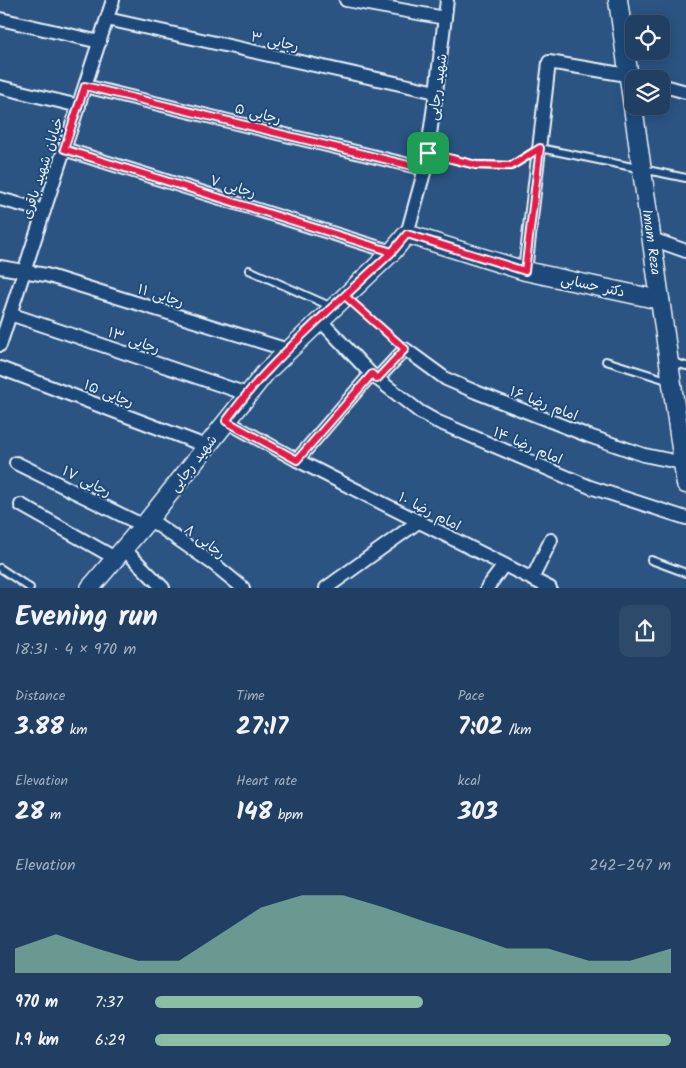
<!DOCTYPE html>
<html lang="en">
<head>
<meta charset="utf-8">
<style>
  body { margin:0; font-family:Kalam,"Playpen Sans Arabic",sans-serif; background:#2d4a6b; color:#f1f3f6; height:100vh; display:flex; flex-direction:column; font-size:19px; white-space:nowrap }
  * { box-sizing:border-box; margin:0 }
  p { font-size:16px; color:#a2afbe }
  .icon { flex:none; width:28px; height:28px; fill:none; stroke:currentColor; stroke-width:2; stroke-linecap:round; stroke-linejoin:round }
  .map { position:relative; height:588px; overflow:hidden }
  .drawer { display:flex; flex-direction:column; background:#203f62; flex:1 }
  .drawer>* { flex:none }
  .fabs { position:absolute; left:625px; top:15px; display:grid; gap:10px }
  .fabs a { display:grid; place-items:center; width:45px; height:45px; border-radius:10px; background:#203f62; box-shadow:0 2px 12px #0003,0 0 0 1px #3d5877; font-size:25px }
  .pin { position:absolute; display:grid; place-items:center; width:42px; height:42px; color:#fff; margin:-21px; border-radius:10px; box-shadow:0 2px 8px #0006 }
  .round { display:grid; place-items:center; flex:none; width:52px; height:52px; border-radius:10px; background:#2d4a6b }
  .headline { display:flex; align-items:center; justify-content:space-between; height:85px; padding:0 15px }
  h1 { font-size:28px; font-weight:600; line-height:38px }
  .metrics { display:grid; grid-template-columns:repeat(3,1fr); gap:8px; height:85px; padding:5px 15px }
  .metrics div { display:grid; align-content:center }
  .metrics b { font-size:25px; font-weight:600 }
  .metrics small { font-size:14px; font-weight:400 }
  .metrics p { font-size:14px }
  .chart { height:140px; padding:10px 15px }
  .chart p { display:flex; justify-content:space-between }
  .chart svg { width:100%; height:90px; margin-top:5px; fill:#8abfa5; opacity:.7 }
  ul { padding:0 15px; list-style:none; font-size:16px }
  li { display:grid; grid-template-columns:80px 60px 1fr; align-items:center; height:38px }
  li i { height:12px; border-radius:6px; background:#8abfa5 }
  .map>svg:first-child { display:block }
  .lines { fill:none; stroke-linecap:round; stroke-linejoin:round }
  .lane-casing { stroke:#e8f1f8; stroke-width:10 }
  .street-casing { stroke:#e8f1f8; stroke-width:16 }
  .secondary-casing { stroke:#e8f1f8; stroke-width:21 }
  .path { stroke:#e8f1f8; stroke-width:2.5; stroke-dasharray:5 4; stroke-linecap:butt }
  .lane { stroke:#1f4a7a; stroke-width:6 }
  .street { stroke:#1f4a7a; stroke-width:12 }
  .secondary { stroke:#1f4a7a; stroke-width:18 }
  .route-casing { stroke:#fff; stroke-width:10 }
  .route { stroke:#e11d48; stroke-width:6 }
  .labels { text-anchor:middle; stroke-width:4; stroke-linejoin:round; paint-order:stroke }
  .street-label { font-size:14px; fill:#e8f1f8; stroke:#1f4a7a }
</style>
</head>
<body>
<div class="map">
<svg width="686" height="588" viewBox="0 0 686 588">
  <rect width="100%" height="100%" fill="#2b5482"/>
  <filter id="ink" filterUnits="userSpaceOnUse"><feTurbulence type="fractalNoise" baseFrequency=".02" numOctaves="2"/><feDisplacementMap in="SourceGraphic" scale="10" xChannelSelector="R" yChannelSelector="G"/><feConvolveMatrix kernelMatrix="1 2 1 2 8 2 1 2 1" color-interpolation-filters="sRGB"/></filter>
  <g filter="url(#ink)">
    <g class="lines">
      <defs>
        <g id="lane">
          <polyline points="427,153 476,165 511,166 540,148 686,178"/>
          <polyline points="249,270 332,307"/>
          <polyline points="606,361 670,381"/>
          <polyline points="670,361 686,366"/>
          <polyline points="651,560 686,573"/>
          <polyline points="0,568 30,588"/>
        </g>
        <g id="street">
          <polyline points="346,0 445,18"/>
          <polyline points="0,19 100,42"/>
          <polyline points="107,19 436,92"/>
          <polyline points="661,85 686,92"/>
          <polyline points="85,86 425,169"/>
          <polyline points="0,87 79,106"/>
          <polyline points="64,149 392,252"/>
          <polyline points="0,199 44,211"/>
          <polyline points="407,234 425,169 436,92 447,0"/>
          <polyline points="652,239 686,251"/>
          <polyline points="0,267 46,275 288,350"/>
          <polyline points="525,271 549,62 627,75 639,79"/>
          <polyline points="10,314 247,394"/>
          <polyline points="320,320 371,374 420,412 436,421 590,487 686,518"/>
          <polyline points="0,345 113,0"/>
          <polyline points="0,368 206,446"/>
          <polyline points="377,379 405,349 446,379 476,392 589,436 644,455 683,463"/>
          <polyline points="226,421 297,460 550,588"/>
          <polyline points="297,460 371,374"/>
          <polyline points="16,463 144,526"/>
          <polyline points="21,505 115,558"/>
          <polyline points="149,519 215,565 243,588"/>
          <polyline points="124,549 163,588"/>
          <polyline points="532,579 551,540"/>
          <polyline points="326,588 418,522"/>
          <polyline points="487,588 504,565"/>
        </g>
        <g id="secondary">
          <polyline points="618,0 686,484"/>
          <polyline points="90,588 149,519 266,372 392,252 407,234 525,271 660,300"/>
        </g>
      </defs>
      <use href="#lane" class="lane-casing"/>
      <use href="#street" class="street-casing"/>
      <use href="#secondary" class="secondary-casing"/>
      <polyline class="path" points="355,305 396,341"/>
      <use href="#lane" class="lane"/>
      <use href="#street" class="street"/>
      <use href="#secondary" class="secondary"/>
    </g>
  </g>
  <g class="lines" filter="url(#ink)">
    <defs>
      <path id="route" d="M428,153L425,169L85,86L64,149L392,252C350,291 306,329 267,371C252,386 239,404 226,421L297,460L372,374L377,379L405,349L345,296L392,252L407,234L525,271L540,148L511,166L476,165L428,153"/>
    </defs>
    <use href="#route" class="route-casing"/>
    <use href="#route" class="route"/>
  </g>
  <g class="labels">
    <g class="street-label">
      <text transform="translate(275 41) rotate(12)" y="5">رجایی ۳</text>
      <text transform="translate(437 87) rotate(-82)" y="5">شهید رجایی</text>
      <text transform="translate(258 113) rotate(14)" y="5">رجایی ۵</text>
      <text transform="translate(42 168) rotate(-72)" y="5">خیابان شهید باقری</text>
      <text transform="translate(233 186) rotate(17)" y="5">رجایی ۷</text>
      <text transform="translate(652 242) rotate(82)" y="5">Imam Reza</text>
      <text transform="translate(593 285) rotate(12)" y="5">دکتر حسابی</text>
      <text transform="translate(161 295) rotate(17)" y="5">رجایی ۱۱</text>
      <text transform="translate(134 340) rotate(19)" y="5">رجایی ۱۳</text>
      <text transform="translate(109 393) rotate(21)" y="5">رجایی ۱۵</text>
      <text transform="translate(544 403) rotate(21)" y="5">امام رضا ۱۶</text>
      <text transform="translate(528 445) rotate(23)" y="5">امام رضا ۱۴</text>
      <text transform="translate(193 463) rotate(-52)" y="5">شهید رجایی</text>
      <text transform="translate(87 481) rotate(26)" y="5">رجایی ۱۷</text>
      <text transform="translate(430 511) rotate(27)" y="5">امام رضا ۱۰</text>
      <text transform="translate(205 541) rotate(36)" y="5">رجایی ۸</text>
    </g>
  </g>
</svg>
<div class="fabs">
<a><svg class="icon" aria-label="locate" viewBox="0 0 24 24"><circle cx="12" cy="12" r="6"/><path d="M12 2v4M12 18v4M2 12h4M18 12h4"/></svg></a>
<a><svg class="icon" aria-label="layers" viewBox="0 0 24 24"><path d="M12 4l9 5-9 5-9-5zM3 14l9 5 9-5"/></svg></a>
</div>
<div class="pin" style="left:428px;top:153px;background:#1e9e55"><svg class="icon" aria-label="arrive" viewBox="0 0 24 24"><path d="M6 21V4h12l-3 4 3 4H6"/></svg></div>
</div>
<section class="drawer">
<div class="headline"><div><h1>Evening run</h1><p>18:31 · 4 × 970 m</p></div><a class="round"><svg class="icon" aria-label="share" viewBox="0 0 24 24"><path d="M12 15V3M7 8l5-5 5 5M5 13v7h14v-7"/></svg></a></div>
<div class="metrics">
<div><p>Distance</p><b>3.88<small> km</small></b></div>
<div><p>Time</p><b>27:17</b></div>
<div><p>Pace</p><b>7:02<small> /km</small></b></div>
</div>
<div class="metrics">
<div><p>Elevation</p><b>28<small> m</small></b></div>
<div><p>Heart rate</p><b>148<small> bpm</small></b></div>
<div><p>kcal</p><b>303</b></div>
</div>
<div class="chart"><p><span>Elevation</span>242–247 m</p>
<svg viewBox="0 0 160 44" preserveAspectRatio="none"><path d="M0 44V32L10 25L20 32L30 38L40 38L50 25L60 12L70 6L80 6L90 12L100 19L110 25L120 32L130 32L140 38L150 38L160 32V44z"/></svg>
</div>
<ul>
<li><b>970 m</b>7:37<i style="width:52%"></i></li>
<li><b>1.9 km</b>6:29<i style="width:100%"></i></li>
</ul>
</section>
</body>
</html>
